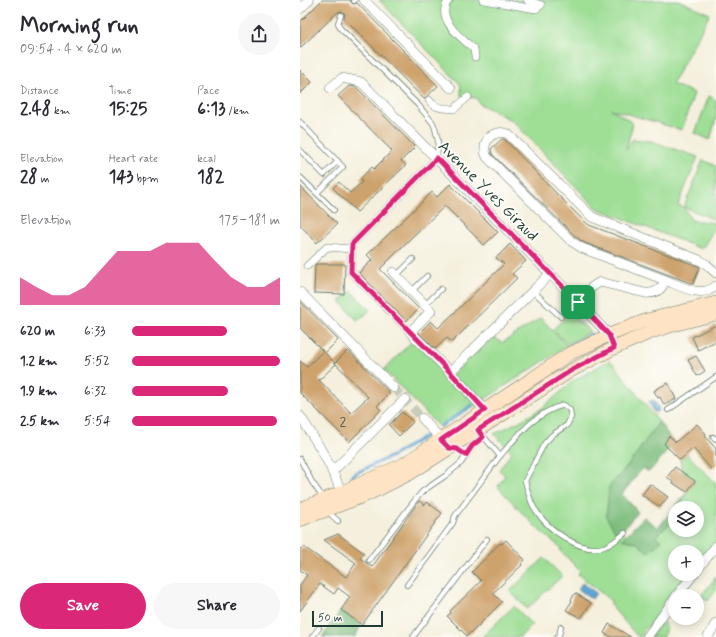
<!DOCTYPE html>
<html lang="en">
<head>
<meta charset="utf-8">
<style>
  body { margin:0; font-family:Mynerve,sans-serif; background:#f7f7f7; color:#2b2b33; height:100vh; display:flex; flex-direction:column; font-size:15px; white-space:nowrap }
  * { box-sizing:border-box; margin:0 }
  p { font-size:13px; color:#7c7c81 }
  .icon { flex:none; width:22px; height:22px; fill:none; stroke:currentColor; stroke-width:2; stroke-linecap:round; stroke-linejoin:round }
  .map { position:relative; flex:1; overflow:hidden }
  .sheet { display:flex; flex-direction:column; background:#fff; width:300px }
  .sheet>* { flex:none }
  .tools { position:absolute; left:368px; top:501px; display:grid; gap:8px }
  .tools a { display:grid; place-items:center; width:36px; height:36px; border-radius:50%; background:#fff; box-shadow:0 2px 10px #0003; font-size:20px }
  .scale { position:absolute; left:12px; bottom:10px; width:71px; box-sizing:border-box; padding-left:4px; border:2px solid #1f3d34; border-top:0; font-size:11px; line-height:14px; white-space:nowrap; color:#1f3d34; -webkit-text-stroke:3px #fdfcf7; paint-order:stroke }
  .pin { position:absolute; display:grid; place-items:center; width:34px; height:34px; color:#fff; margin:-17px; border-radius:8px; box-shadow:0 2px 6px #0006 }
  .round { display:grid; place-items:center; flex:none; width:42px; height:42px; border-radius:21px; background:#f7f7f7 }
  .headline { display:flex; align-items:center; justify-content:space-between; height:68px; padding:0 20px }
  h1 { font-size:22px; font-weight:700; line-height:30px }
  .stats { display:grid; grid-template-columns:repeat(3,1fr); gap:6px; height:68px; padding:4px 20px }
  .stats div { display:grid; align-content:center }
  .stats b { font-size:17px; font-weight:700 }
  .stats small { font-size:11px; font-weight:400 }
  .stats p { font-size:11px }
  .chart { height:112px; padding:8px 20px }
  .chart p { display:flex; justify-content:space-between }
  .chart svg { width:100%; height:72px; margin-top:4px; fill:#db2777; opacity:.7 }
  .action { display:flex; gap:8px; margin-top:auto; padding:8px 20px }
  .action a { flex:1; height:46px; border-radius:24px; background:#db2777; color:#fff; font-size:16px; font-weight:700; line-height:46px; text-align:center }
  .action a+a { background:#f7f7f7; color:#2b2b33 }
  ul { padding:0 20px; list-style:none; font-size:13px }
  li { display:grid; grid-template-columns:64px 48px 1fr; align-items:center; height:30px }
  li i { height:10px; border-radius:5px; background:#db2777 }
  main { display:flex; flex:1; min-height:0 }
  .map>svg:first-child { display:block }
  .green { fill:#9ede95; stroke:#5e8e64 }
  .forest { fill:#7ebd7e; stroke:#4e7d59 }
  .water { fill:#5fa5d5; stroke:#3f7184 }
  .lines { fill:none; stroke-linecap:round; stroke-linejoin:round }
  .stream { stroke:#5fa5d5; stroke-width:3 }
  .building { fill:#cea26c }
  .minor-tunnel { stroke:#caccbb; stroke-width:9; stroke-dasharray:9 4.5; stroke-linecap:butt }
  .service-casing { stroke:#6a7c6f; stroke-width:6 }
  .pedestrian-casing { stroke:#6a7c6f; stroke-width:8 }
  .minor-casing { stroke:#6a7c6f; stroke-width:10 }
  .secondary-casing { stroke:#6a7c6f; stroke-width:14 }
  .service { stroke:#fff; stroke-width:4.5 }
  .pedestrian { stroke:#fff; stroke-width:7 }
  .minor { stroke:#fff; stroke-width:9 }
  .secondary { stroke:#fee4c5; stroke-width:13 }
  .route-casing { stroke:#fff; stroke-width:8 }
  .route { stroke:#db2777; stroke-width:5 }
  .labels { text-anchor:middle; stroke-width:4; stroke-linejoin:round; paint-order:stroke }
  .number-label { font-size:14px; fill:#4b5642 }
  .street-label { font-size:16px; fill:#1f3d34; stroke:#fdfcf7 }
</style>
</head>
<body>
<main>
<section class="sheet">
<div class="headline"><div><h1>Morning run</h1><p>09:54 · 4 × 620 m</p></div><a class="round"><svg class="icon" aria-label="share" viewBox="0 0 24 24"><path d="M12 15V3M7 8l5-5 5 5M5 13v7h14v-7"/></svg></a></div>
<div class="stats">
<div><p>Distance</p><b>2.48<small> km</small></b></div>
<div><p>Time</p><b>15:25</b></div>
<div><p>Pace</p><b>6:13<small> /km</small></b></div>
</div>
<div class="stats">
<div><p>Elevation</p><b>28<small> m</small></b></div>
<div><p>Heart rate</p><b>143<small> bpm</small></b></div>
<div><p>kcal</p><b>182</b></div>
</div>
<div class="chart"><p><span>Elevation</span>175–181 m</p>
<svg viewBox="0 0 160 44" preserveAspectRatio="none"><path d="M0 44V27L10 33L20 38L30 38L40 33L50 22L60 11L70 11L80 11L90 6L100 6L110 6L120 17L130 27L140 33L150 33L160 27V44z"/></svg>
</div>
<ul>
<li><b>620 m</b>6:33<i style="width:64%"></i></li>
<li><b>1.2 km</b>5:52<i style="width:100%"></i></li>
<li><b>1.9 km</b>6:32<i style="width:65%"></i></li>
<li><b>2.5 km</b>5:54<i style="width:98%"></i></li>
</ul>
<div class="action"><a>Save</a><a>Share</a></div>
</section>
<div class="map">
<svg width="416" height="637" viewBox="0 0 416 637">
  <rect width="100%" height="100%" fill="#fdfcf7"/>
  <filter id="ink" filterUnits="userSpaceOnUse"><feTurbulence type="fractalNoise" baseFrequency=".025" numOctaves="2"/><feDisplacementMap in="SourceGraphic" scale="8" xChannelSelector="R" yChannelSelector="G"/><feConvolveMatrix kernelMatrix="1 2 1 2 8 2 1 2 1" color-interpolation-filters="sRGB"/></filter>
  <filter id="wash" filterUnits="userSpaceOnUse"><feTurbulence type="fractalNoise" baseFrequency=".012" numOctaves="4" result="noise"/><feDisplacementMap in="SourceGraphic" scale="16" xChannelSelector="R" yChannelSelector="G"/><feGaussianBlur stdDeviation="0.9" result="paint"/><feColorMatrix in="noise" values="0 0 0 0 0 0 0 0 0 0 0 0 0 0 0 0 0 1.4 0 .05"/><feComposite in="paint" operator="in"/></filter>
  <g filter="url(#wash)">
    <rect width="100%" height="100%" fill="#f5f0dd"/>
    <g class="green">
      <polygon points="79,0 378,0 410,14 372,84 394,93 382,130 311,109 333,123 326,150 333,139 351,141 398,157 378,205 384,207 403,160 416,166 416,220 384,207 391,220 416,223 416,226 402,249 296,208 213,121 180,104 176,98 161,96 161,88 160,84"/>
      <polygon points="409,96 416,100 416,118 410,140 395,133"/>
      <polygon points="51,291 70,310 58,321 40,301"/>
      <polygon points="270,313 290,332 267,344 253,329"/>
      <polygon points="241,318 267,346 140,428 84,370 113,340 150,377 193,337 202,343"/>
      <polygon points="310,360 310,363 312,362 359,422 329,464 309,487 319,534 322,531 326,535 323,539 337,543 361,541 355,536 373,521 375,517 375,530 397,530 397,508 379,508 387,492 395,481 382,472 380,460 387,454 416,483 416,541 397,565 397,552 375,552 375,574 390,574 349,626 344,629 341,637 338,637 311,606 311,601 278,574 280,571 260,550 261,548 238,529 217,508 214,504 198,487 205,475 199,470 212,452 194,434 220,421 241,409 273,381"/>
      <polygon points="244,558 262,576 227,609 210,591"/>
      <polygon points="416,577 416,590 408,601 401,596"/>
      <polygon points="214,606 232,625 220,637 182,637"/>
      <polygon points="363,622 367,627 365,630 364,637 351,637 359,626 361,626"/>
    </g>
    <g class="forest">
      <polygon points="359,422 369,436 364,444 369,449 349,472 343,468 322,494 338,512 318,535 306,517 309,487 329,464"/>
      <polygon points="387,492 379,508 375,508 375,517 373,521 355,536 362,541 348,552 337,543 322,539 344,517 358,528"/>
      <polygon points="41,610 61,625 55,637 22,637"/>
    </g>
    <g class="water">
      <polygon points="354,400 359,409 357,412 354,412 349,402"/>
      <polygon points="282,583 296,593 292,599 278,589"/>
    </g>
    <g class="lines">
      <g class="stream">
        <polyline points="268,347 292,334"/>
        <polyline points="141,426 172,405"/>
        <polyline points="51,477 56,473 94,455 127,435"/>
      </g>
    </g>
    <g id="blocks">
      <g class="building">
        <polygon points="22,0 50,0 51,2 53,4 57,3 138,86 124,99 44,18 45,14 42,11 38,12 0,48 0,22"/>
        <polygon points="0,70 12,82 0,94"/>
        <polygon points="49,86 56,87 115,147 101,161 106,165 57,212 33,188 39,182 50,193 62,182 60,179 72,167 74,169 92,151 38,96"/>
        <polygon points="202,139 204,139 259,196 282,219 289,225 400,267 393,284 285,243 275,236 192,154 191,149"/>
        <polygon points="150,184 198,232 184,245 145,206 113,236 80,269 119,309 106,321 59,273 72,260 67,255 132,192 137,197"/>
        <polygon points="0,186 37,224 17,243 0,225"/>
        <polygon points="210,244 226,261 212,274 217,278 152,342 147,338 135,349 119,333 131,321 138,328 155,312 204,264 196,258"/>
        <polygon points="17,264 45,264 44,294 14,293 15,265"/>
        <polygon points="0,301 38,340 25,353 36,364 19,380 51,413 68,397 35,363 48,350 90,393 77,406 81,410 49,442 0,393 0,361 7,367 23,351 0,328"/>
        <polygon points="416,325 416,341 398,350 392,337"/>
        <polygon points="396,356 405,371 397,376 388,360"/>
        <polygon points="368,383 376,399 364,405 360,397 358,398 354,391 356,390 356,389"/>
        <polygon points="102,412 113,422 99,436 89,425"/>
        <polygon points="397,424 406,434 405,436 416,449 416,465 411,469 393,448 380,460 364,444 369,436 376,442"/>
        <polygon points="375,467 395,481 387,492 373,483 373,482 367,477"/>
        <polygon points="350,484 368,497 360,507 342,495"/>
        <polygon points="119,501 125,505 127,502 142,513 62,625 41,610 50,597 38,588 34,594 20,584 0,611 0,585 7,575 0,570 0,549 4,547 46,577 56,563 24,540 38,534 64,553 60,558 72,567"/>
        <polygon points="206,540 225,560 221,564 222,565 193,593 202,602 171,633 171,632 167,636 147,616 151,613 150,611 181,581 172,572 200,543 202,544"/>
        <polygon points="275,593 291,603 281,618 266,610 272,601 271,600"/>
        <polygon points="309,624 331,637 312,637 304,633"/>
      </g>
    </g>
  </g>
  <g filter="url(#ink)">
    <use href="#blocks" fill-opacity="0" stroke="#6a7c6f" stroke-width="1"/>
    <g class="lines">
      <polyline class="minor-tunnel" points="94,388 122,418"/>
      <defs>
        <g id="service">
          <polyline points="54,1 55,0"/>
          <polyline points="41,15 38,23 40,28 118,105 133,123 135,128 138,141 137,157"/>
          <polyline points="0,122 43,167 17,193"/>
          <polyline points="0,150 24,175 38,161"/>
          <polyline points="0,177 34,210"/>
          <polyline points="96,276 113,259"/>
          <polyline points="112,291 127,276"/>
          <polyline points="233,291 261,317"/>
          <polyline points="125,305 141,289"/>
          <polyline points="368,410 416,377"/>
          <path d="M179,431L200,456C218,435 236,412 264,405L270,410L271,417L267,425L252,435L244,444L225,481C228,491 230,504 237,512C249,530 281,554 304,547C312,544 318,539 325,533"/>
          <polyline points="413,437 416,439"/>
          <polyline points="154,449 157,449 167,455"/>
          <polyline points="0,459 12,482 24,499"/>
          <polyline points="28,512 38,521"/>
          <polyline points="69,560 115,500 123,491 145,476 161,463 172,446 183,437"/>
          <polyline points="107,585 153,523 155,516 200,456"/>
          <polyline points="12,637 19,628"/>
          <polyline points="113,637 187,539"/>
          <polyline points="257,637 259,635 261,627"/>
        </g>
        <g id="pedestrian">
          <path d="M149,0C134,18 162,39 174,49L175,57"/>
          <polyline points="183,0 236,9 241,5"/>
          <polyline points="227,0 241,5"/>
          <path d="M129,100C135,109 144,108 154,109L168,97"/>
          <polyline points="7,266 27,247 52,249"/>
          <polyline points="110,332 51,272 52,244 137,158"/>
        </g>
        <g id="minor">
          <polyline points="64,0 151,88"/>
          <polyline points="0,9 9,0"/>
          <polyline points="30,88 42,78 61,82 278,302 309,335 311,339"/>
          <polyline points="93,272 131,311 110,332 150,372 250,274"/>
          <path d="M365,280L282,248L271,241L187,157C182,147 186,135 198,133C201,132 205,133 208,134L292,217L399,260L406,264L416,273"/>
          <polyline points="0,292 94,388"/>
          <path d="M278,302L292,287L300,282L345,293C355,294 362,290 365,280C381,286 401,299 416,286"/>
          <polyline points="150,372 185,410"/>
          <path d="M0,416C17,442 34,469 43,498"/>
          <polyline points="122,418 144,443"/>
          <polyline points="32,472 105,399"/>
          <polyline points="397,570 416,546"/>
          <polyline points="376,596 394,574"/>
          <polyline points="347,637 375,598"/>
          <polyline points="408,637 416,623"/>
        </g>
        <g id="secondary">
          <polyline points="0,509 38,494 104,464 269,354 309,335 347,320 416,303"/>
          <polyline points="0,520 61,497 81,488 109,474 272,370 314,348 351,332 373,325 416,314"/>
        </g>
      </defs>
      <use href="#service" class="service-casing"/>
      <use href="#pedestrian" class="pedestrian-casing"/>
      <use href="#minor" class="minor-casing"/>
      <use href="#secondary" class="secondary-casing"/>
      <use href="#service" class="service"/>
      <use href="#pedestrian" class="pedestrian"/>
      <use href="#minor" class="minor"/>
      <use href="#secondary" class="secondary"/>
    </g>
  </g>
  <g class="lines" filter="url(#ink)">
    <defs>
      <polygon id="route" points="137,158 278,302 309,335 314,348 272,370 178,430 183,437 172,446 166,455 157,449 149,448 141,440 185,410 150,372 51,272 52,244"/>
    </defs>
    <use href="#route" class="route-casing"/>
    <use href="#route" class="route"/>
  </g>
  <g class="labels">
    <g class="number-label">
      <text x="43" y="426">2</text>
    </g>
    <g class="street-label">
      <text transform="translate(189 190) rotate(45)" y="6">Avenue Yves Giraud</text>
    </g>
  </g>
</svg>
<div class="tools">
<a><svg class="icon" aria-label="layers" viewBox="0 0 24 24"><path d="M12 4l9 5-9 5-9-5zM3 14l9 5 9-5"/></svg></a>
<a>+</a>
<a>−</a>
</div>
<div class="scale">50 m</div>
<div class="pin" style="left:278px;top:302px;background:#1e9e55"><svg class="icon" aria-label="arrive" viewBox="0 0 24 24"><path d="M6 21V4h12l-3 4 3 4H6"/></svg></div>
</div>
</main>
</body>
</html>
